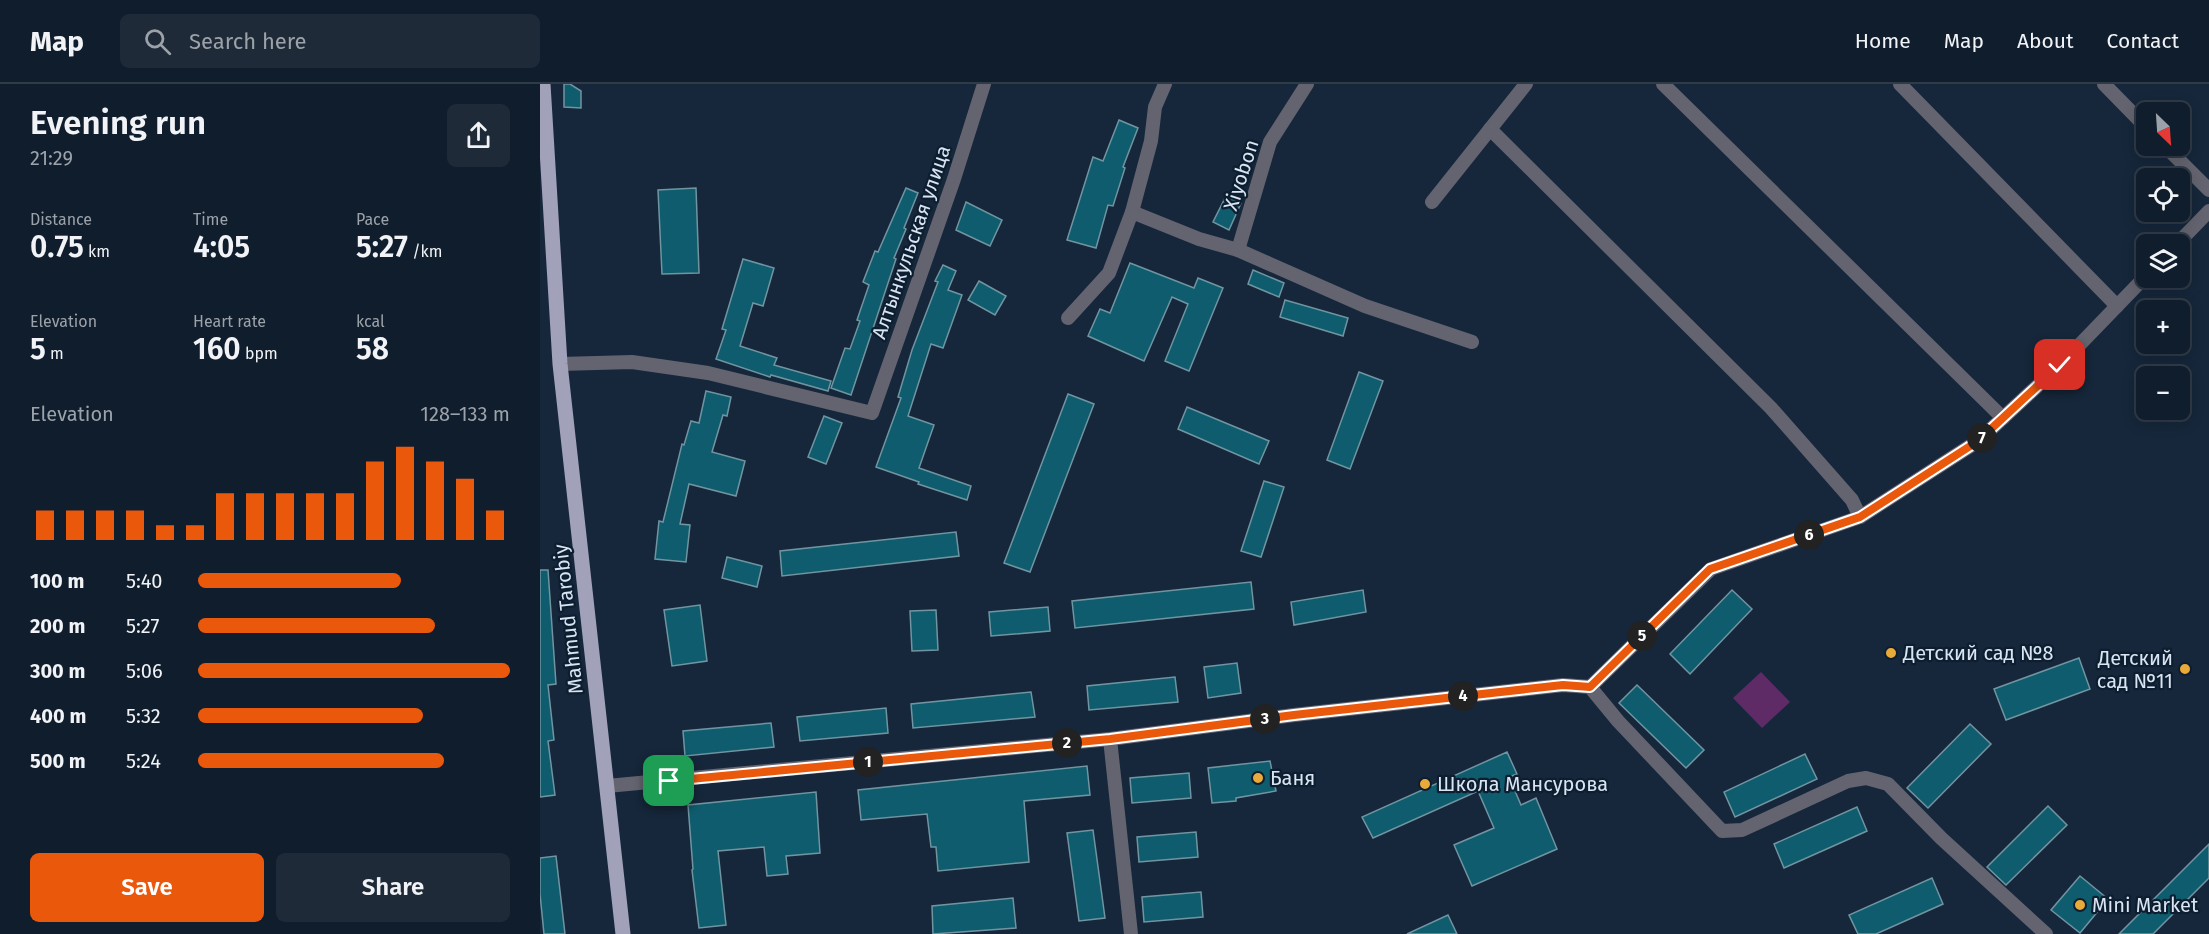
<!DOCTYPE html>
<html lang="en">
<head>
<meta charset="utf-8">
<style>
  body { margin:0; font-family:"Fira Sans",sans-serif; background:#1e2a38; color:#f1f3f6; height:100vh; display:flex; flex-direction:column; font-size:22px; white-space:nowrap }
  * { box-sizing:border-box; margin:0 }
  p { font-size:20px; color:#9ca2a9 }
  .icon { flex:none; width:33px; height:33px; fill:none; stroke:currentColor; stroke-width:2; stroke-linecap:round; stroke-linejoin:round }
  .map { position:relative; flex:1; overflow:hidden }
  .sheet { display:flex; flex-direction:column; background:#101d2c; width:540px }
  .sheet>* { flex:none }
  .needle { width:39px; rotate:155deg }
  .tools { position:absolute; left:1596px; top:18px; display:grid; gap:12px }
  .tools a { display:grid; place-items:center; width:54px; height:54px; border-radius:9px; background:#101d2c; box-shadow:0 3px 15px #0003,0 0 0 2px #303b48; font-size:30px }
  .pin { position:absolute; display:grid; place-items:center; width:51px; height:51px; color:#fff; margin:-26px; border-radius:12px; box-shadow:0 3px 9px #0006 }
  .km { position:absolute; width:30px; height:30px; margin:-15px; border-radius:50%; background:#222; color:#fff; font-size:16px; line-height:30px; text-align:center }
  .round { display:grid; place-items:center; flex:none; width:63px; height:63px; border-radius:9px; background:#1e2a38 }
  .head { display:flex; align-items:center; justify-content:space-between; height:102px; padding:0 30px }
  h1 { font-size:33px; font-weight:600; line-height:45px }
  .stats { display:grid; grid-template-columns:repeat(3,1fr); gap:9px; height:102px; padding:6px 30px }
  .stats div { display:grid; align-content:center }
  .stats b { font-size:30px; font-weight:600 }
  .stats small { font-size:16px; font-weight:400 }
  .stats p { font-size:16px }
  .chart { height:168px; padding:12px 30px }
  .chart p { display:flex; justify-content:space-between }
  .chart svg { width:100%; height:108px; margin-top:6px; stroke:#ea580c; stroke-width:6 }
  .primary-button { display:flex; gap:12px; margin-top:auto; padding:12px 30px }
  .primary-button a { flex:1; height:69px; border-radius:9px; background:#ea580c; color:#fff; font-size:24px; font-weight:600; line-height:69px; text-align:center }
  .primary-button a+a { background:#1e2a38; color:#f1f3f6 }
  ul { padding:0 30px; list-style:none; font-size:20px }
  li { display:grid; grid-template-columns:96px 72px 1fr; align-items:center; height:45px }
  li i { height:15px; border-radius:8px; background:#ea580c }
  header { display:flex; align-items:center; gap:36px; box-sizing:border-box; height:84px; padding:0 30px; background:#101d2c; border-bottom:2px solid #303b48 }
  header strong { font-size:28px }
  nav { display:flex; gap:33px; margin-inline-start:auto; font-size:21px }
  .search { width:420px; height:54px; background:#1e2a38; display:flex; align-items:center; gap:15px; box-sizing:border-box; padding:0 21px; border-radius:9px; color:#9ca2a9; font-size:22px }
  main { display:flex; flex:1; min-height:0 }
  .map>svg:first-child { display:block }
  .green { fill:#5f2b67 }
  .building { fill:#0e5c6d; stroke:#7195a0; stroke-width:1.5 }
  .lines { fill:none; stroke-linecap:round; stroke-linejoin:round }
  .street { stroke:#646470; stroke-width:14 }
  .primary { stroke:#a2a1ba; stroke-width:15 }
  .route-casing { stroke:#fff; stroke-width:12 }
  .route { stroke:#ea580c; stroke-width:8 }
  .poi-dot { fill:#eaaa39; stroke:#0d1e30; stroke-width:2 }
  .labels { text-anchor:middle; stroke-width:4.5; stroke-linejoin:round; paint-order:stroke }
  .street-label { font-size:20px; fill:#dae5f3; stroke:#0d1e30 }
  .poi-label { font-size:20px; fill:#dae5f3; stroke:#0d1e30; text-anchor:start }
</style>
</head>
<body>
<header>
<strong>Map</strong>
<div class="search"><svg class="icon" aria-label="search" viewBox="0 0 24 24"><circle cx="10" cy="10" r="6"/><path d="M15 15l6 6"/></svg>Search here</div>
<nav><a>Home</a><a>Map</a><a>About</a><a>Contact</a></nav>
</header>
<main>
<section class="sheet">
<div class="head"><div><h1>Evening run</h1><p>21:29</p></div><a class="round"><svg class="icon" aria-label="share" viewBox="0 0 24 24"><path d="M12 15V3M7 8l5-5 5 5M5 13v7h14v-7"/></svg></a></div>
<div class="stats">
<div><p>Distance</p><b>0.75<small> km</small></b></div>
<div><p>Time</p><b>4:05</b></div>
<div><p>Pace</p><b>5:27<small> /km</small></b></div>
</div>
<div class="stats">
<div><p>Elevation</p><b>5<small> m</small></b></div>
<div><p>Heart rate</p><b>160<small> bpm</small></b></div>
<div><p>kcal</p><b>58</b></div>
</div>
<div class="chart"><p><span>Elevation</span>128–133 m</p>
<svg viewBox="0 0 160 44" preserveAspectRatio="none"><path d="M5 44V32M15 44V32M25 44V32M35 44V32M45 44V38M55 44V38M65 44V25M75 44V25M85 44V25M95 44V25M105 44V25M115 44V12M125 44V6M135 44V12M145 44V19M155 44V32"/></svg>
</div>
<ul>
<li><b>100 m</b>5:40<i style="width:65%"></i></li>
<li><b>200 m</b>5:27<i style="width:76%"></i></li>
<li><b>300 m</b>5:06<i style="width:100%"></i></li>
<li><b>400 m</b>5:32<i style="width:72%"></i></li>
<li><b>500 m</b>5:24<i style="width:79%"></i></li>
</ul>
<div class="primary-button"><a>Save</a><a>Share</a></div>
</section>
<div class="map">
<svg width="1669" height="850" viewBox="0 0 1669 850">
  <rect width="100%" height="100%" fill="#16273b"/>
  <polygon class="green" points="1221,588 1250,618 1222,644 1193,614"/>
  <g class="building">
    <polygon points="24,0 30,0 41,7 41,24 24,23"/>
    <polygon points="579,36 598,44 583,83 585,84 573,122 568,121 556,164 527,156 553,73 563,77"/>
    <polygon points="156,104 159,189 122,190 118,106"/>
    <polygon points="366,104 378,109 364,144 366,145 354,174 356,175 311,311 291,304 305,264 310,265 320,237 317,236 329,201 323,198 335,167 338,168"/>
    <polygon points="686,112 701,119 689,146 673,138"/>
    <polygon points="426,118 462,136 450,162 416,146"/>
    <polygon points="203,175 234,184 223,222 213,219 200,262 237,274 234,281 291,297 288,307 231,291 230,293 176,275 186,246 182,245"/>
    <polygon points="590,179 654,204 658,194 683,204 649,287 625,277 648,220 632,213 604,277 548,252 560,225 570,229"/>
    <polygon points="403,181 416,187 408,206 422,211 403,264 391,260 368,332 394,341 379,384 431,402 427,416 378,400 379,398 336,383 361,314 358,313 372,266 398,198 395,197"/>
    <polygon points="713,186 744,199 739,213 708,200"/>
    <polygon points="439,197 466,212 455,231 428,216"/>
    <polygon points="745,216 808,234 803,252 740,233"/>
    <polygon points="819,288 843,297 810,385 787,376"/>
    <polygon points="166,307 191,313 187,332 183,331 172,368 205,377 196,412 149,400 140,440 150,441 146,478 115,475 119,437 123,438 142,360 144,361 151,337 159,339"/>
    <polygon points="528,310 554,320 490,488 464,479"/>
    <polygon points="647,323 729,357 719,380 638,345"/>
    <polygon points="284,332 302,339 286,380 268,373"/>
    <polygon points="724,397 744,403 721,473 701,467"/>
    <polygon points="416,448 419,472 242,492 240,467"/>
    <polygon points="187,473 222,482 217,503 182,494"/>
    <polygon points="0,486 8,486 16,600 8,601 14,656 8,657 15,711 0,713"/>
    <polygon points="711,498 714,525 535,544 532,517"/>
    <polygon points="823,506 826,528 754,541 751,518"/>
    <polygon points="1192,506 1212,525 1150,590 1130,570"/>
    <polygon points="160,521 167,577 132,582 124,526"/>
    <polygon points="508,523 510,547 451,552 449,528"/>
    <polygon points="396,526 398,566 372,567 370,527"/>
    <polygon points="1539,574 1550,605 1466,636 1454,605"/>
    <polygon points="697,579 701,609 668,614 664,583"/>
    <polygon points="635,593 638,618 549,626 547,602"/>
    <polygon points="1097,601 1164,666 1146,684 1079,619"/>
    <polygon points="491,608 495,633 373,644 371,620"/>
    <polygon points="346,624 348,649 260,657 257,633"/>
    <polygon points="231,639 234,663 145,672 143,647"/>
    <polygon points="1430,640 1451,660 1388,724 1367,704"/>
    <polygon points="967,668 977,690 969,693 981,721 996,714 1017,765 932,802 914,761 954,744 938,707 833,754 822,733"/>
    <polygon points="1265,670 1277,695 1195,733 1184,708"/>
    <polygon points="730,677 736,707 696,714 696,717 672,719 668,684"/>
    <polygon points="547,682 550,711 484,717 489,778 398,787 396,763 391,763 387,730 321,736 318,706"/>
    <polygon points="649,689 651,714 592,719 590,694"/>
    <polygon points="276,708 280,769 246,772 248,790 227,792 224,763 178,767 186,841 159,844 152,786 153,785 148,721"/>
    <polygon points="1508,722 1527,741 1466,801 1447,783"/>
    <polygon points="1317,723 1327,747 1244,784 1234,760"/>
    <polygon points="553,746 565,834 539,837 527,749"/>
    <polygon points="656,748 658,773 599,778 597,753"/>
    <polygon points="1669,760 1669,794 1613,850 1579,850"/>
    <polygon points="16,772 25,850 4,850 0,810 0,774"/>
    <polygon points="1540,792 1568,815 1540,849 1511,826"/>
    <polygon points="1392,794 1403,820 1336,850 1318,850 1309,831"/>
    <polygon points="661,808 663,833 604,838 602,813"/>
    <polygon points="473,814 476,844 393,850 392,822"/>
    <polygon points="908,831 917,850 867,850"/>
  </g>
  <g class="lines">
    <g class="street">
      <polyline points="1123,0 1463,334"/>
      <polyline points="1360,0 1577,222"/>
      <polyline points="1564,0 1606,43"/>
      <polyline points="950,45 1231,324 1312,416 1320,433"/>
      <polyline points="1625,62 1669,106"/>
      <polyline points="892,118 986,0"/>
      <polyline points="592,128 659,155 698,166 825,222 932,258"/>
      <polyline points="1637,160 1669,127"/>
      <polyline points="698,166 730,58 767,0"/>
      <polyline points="528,234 569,189 592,128 611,57 615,23 625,0"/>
      <polyline points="20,280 92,278 168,289 332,329 414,95 444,0"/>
      <polyline points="1050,603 1171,485 1320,433 1438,357 1520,281 1606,192"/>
      <polyline points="570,655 591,850"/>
      <polyline points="67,702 570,655 754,631 1023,601 1050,603 1078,637 1182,747 1202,746 1308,697 1326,694 1348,700 1401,754 1506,850"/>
    </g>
    <polyline class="primary" points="3,0 20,280 83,850"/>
  </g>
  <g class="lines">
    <defs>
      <polyline id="route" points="129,697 570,655 754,631 1023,601 1050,603 1170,485 1320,433 1438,357 1520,281"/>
    </defs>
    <use href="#route" class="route-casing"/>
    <use href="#route" class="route"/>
  </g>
  <g class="poi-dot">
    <circle cx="1351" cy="569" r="6"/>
    <circle cx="1645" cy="585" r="6"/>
    <circle cx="718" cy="694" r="6"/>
    <circle cx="885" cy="700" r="6"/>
    <circle cx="1540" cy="821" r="6"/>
  </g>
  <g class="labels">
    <g class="street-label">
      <text transform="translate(701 91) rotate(-72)" y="7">Xiyobon</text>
      <text transform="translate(371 158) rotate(-71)" y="7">Алтынкульская улица</text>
      <text transform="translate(28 535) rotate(-96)" y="7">Mahmud Tarobiy</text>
    </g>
    <g class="poi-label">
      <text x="1363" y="576">Детский сад №8</text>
      <text x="1633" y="581" text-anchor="end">Детский<tspan x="1633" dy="23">сад №11</tspan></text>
      <text x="730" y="701">Баня</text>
      <text x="897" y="707">Школа Мансурова</text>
      <text x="1552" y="828">Mini Market</text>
    </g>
  </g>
</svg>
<div class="tools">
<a><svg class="needle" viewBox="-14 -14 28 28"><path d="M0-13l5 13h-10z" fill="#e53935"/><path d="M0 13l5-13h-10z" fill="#9ca2a9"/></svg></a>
<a><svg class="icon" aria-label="locate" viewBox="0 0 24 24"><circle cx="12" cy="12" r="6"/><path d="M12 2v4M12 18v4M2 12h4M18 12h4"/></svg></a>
<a><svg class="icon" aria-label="layers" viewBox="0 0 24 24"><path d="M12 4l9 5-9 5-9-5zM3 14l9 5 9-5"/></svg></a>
<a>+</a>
<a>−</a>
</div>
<div class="pin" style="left:129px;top:697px;background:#1e9e55"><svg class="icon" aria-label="arrive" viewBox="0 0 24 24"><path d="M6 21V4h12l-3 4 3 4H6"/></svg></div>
<div class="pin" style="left:1520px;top:281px;background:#d93025"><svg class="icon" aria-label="check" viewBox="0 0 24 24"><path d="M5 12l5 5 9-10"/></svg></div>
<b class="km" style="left:328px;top:678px">1</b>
<b class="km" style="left:527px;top:659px">2</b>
<b class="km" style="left:725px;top:635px">3</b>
<b class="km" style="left:923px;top:612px">4</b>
<b class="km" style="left:1102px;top:552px">5</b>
<b class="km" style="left:1269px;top:451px">6</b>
<b class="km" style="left:1442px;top:354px">7</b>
</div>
</main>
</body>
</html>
